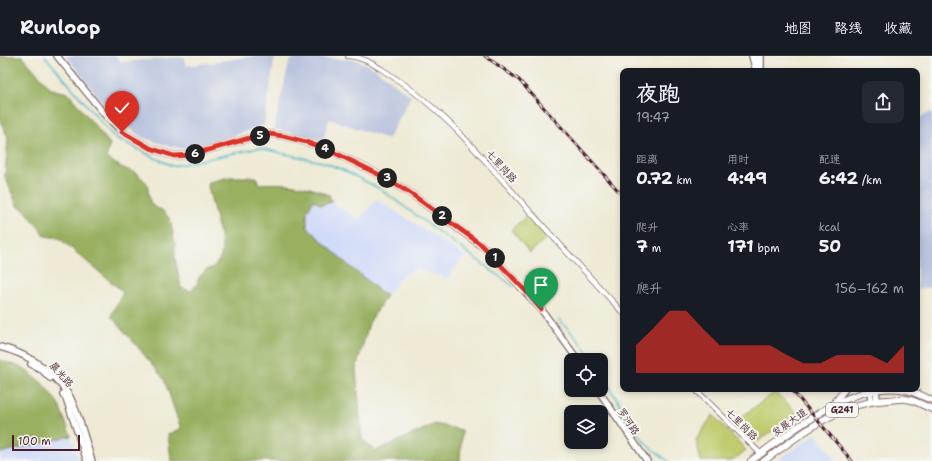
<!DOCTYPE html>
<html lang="zh">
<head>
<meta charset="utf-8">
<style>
  body { margin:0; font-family:"Shantell Sans","LXGW WenKai TC",sans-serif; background:#242831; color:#f1f3f6; height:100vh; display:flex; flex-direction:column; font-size:15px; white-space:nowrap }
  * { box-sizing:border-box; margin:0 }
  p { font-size:13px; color:#9ea1a6 }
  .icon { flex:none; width:22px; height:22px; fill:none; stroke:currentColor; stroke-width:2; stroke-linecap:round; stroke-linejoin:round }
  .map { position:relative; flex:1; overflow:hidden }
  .side { position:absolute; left:620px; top:12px; width:300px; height:324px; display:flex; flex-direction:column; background:#171b24; border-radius:8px; box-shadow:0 2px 6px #0003 }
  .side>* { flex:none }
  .fabs { position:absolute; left:564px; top:297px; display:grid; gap:8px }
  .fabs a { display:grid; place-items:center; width:44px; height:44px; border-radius:8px; background:#171b24; box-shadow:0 2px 6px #0003; font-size:20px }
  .scale { position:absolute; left:12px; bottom:10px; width:68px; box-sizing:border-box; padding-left:4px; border:2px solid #4a1f2b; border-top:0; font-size:11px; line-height:14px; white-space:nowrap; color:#4a1f2b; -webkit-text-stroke:3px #f6f6f2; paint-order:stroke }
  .pin { position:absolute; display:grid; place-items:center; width:34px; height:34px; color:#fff; margin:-41px -17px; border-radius:50% 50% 50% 0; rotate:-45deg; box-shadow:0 0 4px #0007 }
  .pin .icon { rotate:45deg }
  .km { position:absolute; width:20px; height:20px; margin:-10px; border-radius:50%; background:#222; color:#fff; font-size:11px; line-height:20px; text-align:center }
  .round { display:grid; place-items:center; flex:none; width:42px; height:42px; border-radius:8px; background:#242831 }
  .head { display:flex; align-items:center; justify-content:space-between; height:68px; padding:0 16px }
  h1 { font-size:22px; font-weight:700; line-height:30px }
  .figures { display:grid; grid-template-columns:repeat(3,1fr); gap:6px; height:68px; padding:4px 16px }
  .figures div { display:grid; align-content:center }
  .figures b { font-size:17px; font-weight:700 }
  .figures small { font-size:11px; font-weight:400 }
  .figures p { font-size:11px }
  .chart { height:112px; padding:8px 16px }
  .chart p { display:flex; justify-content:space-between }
  .chart svg { width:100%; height:72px; margin-top:4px; fill:#d93025; opacity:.7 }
  header { display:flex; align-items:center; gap:24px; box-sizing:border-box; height:56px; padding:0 20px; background:#171b24; border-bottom:1px solid #363941 }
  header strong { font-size:19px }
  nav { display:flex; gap:22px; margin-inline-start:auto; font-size:14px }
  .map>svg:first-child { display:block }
  .built { fill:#d0daf9 }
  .industrial { fill:#bac4de }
  .green { fill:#c0cc6e; stroke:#85764c }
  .forest { fill:#98b061; stroke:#716846 }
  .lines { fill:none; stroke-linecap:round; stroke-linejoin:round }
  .stream { stroke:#4bb4c9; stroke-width:1.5 }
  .minor-casing { stroke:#836666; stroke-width:6 }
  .major-casing { stroke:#836666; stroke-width:8 }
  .highway-casing { stroke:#836666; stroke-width:8 }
  .minor { stroke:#fff; stroke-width:4.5 }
  .major { stroke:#fff; stroke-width:5.5 }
  .highway { stroke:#fff; stroke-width:6 }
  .rail-casing { stroke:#4a1f2b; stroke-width:3 }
  .rail { stroke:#f6f6f2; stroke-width:1.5; stroke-dasharray:4.5; stroke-linecap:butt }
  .route-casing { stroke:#fff; stroke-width:8 }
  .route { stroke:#d93025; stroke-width:5 }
  .labels { text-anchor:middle; stroke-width:4; stroke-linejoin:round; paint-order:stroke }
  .shield { fill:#f6f6f2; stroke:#7e6067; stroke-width:1 }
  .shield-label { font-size:9px; font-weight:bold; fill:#4a1f2b }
  .street-label { font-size:10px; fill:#4a1f2b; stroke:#f6f6f2 }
</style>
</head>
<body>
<header>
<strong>Runloop</strong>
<nav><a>地图</a><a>路线</a><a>收藏</a></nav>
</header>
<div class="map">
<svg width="932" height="405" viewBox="0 0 932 405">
  <rect width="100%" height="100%" fill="#f6f6f2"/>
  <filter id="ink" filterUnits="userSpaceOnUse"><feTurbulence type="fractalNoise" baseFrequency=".025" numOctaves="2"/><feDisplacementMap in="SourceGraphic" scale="8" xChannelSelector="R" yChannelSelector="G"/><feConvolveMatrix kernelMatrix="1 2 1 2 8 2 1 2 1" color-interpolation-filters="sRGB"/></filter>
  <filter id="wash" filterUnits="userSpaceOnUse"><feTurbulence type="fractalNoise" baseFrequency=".012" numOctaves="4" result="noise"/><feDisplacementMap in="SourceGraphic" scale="16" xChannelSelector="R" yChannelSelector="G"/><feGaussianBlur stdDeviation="0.9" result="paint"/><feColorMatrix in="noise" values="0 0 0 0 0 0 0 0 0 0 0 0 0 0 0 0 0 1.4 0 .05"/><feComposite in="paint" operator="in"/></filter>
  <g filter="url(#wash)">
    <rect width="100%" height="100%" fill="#eeead5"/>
    <g class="built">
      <polygon points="376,143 465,200 447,222 416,213 402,219 386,240 347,208 307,171 307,155 314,144 321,149 332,146 359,164"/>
      <polygon points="816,378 837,405 776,405"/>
      <polygon points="71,380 79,405 0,405 0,397"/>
    </g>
    <g class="industrial">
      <polygon points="66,0 116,0 121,6 184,1 186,10 255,0 275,0 264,69 214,86 187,93 166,89 141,81 110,56"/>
      <polygon points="295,1 357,4 374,12 411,40 388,83 329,63 323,84 274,73 289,7"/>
      <polygon points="932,56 932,231 917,233 917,67 922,60"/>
    </g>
    <g class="green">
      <polygon points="530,157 548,180 530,197 511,174"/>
      <polygon points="775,336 797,357 757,386 736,365"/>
      <polygon points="713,359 746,394 732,405 701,405 696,384"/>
    </g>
    <g class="forest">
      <path d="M0,0H22L51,33L68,37L110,88L106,102L123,112L136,117L147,127L150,146L154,151L162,154L170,163L175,188V202L181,232L191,235L197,228L199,221L206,214L214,211L221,201L222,188L208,130L209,126L230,121H256L259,128C284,126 307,129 329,139L332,146L321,149L314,144L307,155V171L347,208L386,240L369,267L356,313L362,383L376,395L435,368L462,374L460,405H171L168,378L181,373L164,323L137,290L111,260L123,236L59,182L45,180L25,154L17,150L5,120L8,81L0,65Z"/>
      <polygon points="0,304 23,312 42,327 58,347 71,380 0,397"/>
    </g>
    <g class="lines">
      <g class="stream">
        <polyline points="45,0 114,81 153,101 173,110 259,92 326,107 345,115 380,133 513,230"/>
        <path d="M559,264C572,276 583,289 593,304"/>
        <polyline points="601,317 637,376 647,389 668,405"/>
      </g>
    </g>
  </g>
  <g filter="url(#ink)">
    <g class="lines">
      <defs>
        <g id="minor">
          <path d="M348,0C364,1 376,10 389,18C444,53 484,104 526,151C558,187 591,222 623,257"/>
          <polyline points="695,333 761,398"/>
        </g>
        <g id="major">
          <polyline points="57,0 105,59 122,76 150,92 174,100 191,99 253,81 269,78 283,80 306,86 331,95 384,121 410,137 486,193 541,253 578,304"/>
          <polyline points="752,0 756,15"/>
          <polyline points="756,0 760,15"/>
          <polyline points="761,11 761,0"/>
          <path d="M0,291C24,297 45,309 61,329C64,333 68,337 70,341C80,361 85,384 92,405"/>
          <polyline points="31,308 41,313 50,322"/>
          <polyline points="870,333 871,346"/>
          <polyline points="876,333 877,344"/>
          <polyline points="598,334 647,405"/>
          <polyline points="63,338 66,342 87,405"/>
          <polyline points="832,350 845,333"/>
        </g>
        <g id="highway">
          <path d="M751,405C792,375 853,323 906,334C915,336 924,341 932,344"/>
          <path d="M764,405C802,377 839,346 888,344C894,344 901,342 906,343C915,344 924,350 932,353"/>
        </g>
      </defs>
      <use href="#minor" class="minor-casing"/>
      <use href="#major" class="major-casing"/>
      <use href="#highway" class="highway-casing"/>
      <use href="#minor" class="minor"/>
      <use href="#major" class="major"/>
      <use href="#highway" class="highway"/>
      <defs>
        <g id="rail">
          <polyline points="485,0 519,24 623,140"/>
          <polyline points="791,333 852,405"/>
        </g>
      </defs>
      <use href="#rail" class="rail-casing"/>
      <use href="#rail" class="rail"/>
    </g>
  </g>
  <g class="lines" filter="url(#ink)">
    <defs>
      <polyline id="route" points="122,76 150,92 174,100 191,99 253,81 269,78 283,80 306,86 331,95 384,121 410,137 479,187 525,234 541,253"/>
    </defs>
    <use href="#route" class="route-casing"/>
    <use href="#route" class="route"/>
  </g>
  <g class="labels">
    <rect class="shield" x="826" y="347" width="32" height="14" rx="3"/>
    <g class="shield-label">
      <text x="842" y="357">G241</text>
    </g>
    <g class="street-label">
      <text transform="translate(502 110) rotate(48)" y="4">七里岗路</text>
      <text transform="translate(62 318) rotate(48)" y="4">晨光路</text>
      <text transform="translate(629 365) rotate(56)" y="4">罗河路</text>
      <text transform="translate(789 366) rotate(-36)" y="4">发展大道</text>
      <text transform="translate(742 368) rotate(45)" y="4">七里岗路</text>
    </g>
  </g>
</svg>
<div class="fabs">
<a><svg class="icon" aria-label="locate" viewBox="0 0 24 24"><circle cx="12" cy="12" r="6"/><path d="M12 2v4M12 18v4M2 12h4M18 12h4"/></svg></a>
<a><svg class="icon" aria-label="layers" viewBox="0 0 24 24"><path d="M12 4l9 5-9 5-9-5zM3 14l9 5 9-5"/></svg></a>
</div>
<div class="scale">100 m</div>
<div class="pin" style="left:541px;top:253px;background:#1e9e55"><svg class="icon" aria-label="arrive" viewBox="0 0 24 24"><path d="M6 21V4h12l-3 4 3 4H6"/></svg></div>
<div class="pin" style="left:122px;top:76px;background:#d93025"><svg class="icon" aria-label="check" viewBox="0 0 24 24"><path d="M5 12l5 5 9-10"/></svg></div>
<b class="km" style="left:495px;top:202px">1</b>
<b class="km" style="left:442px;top:160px">2</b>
<b class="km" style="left:387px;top:122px">3</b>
<b class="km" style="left:325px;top:93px">4</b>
<b class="km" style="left:260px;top:80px">5</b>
<b class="km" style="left:195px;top:98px">6</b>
<section class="side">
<div class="head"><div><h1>夜跑</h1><p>19:47</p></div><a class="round"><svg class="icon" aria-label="share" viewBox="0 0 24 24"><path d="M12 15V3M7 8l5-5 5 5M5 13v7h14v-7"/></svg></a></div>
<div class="figures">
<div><p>距离</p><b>0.72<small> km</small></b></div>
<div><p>用时</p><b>4:49</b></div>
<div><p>配速</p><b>6:42<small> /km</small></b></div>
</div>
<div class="figures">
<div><p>爬升</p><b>7<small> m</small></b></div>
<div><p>心率</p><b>171<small> bpm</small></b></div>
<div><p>kcal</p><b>50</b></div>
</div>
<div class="chart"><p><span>爬升</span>156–162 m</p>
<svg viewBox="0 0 160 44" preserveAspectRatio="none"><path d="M0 44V27L10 17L20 6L30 6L40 17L50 27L60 27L70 27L80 27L90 33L100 38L110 38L120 33L130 33L140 33L150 38L160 27V44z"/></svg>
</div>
</section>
</div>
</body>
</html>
